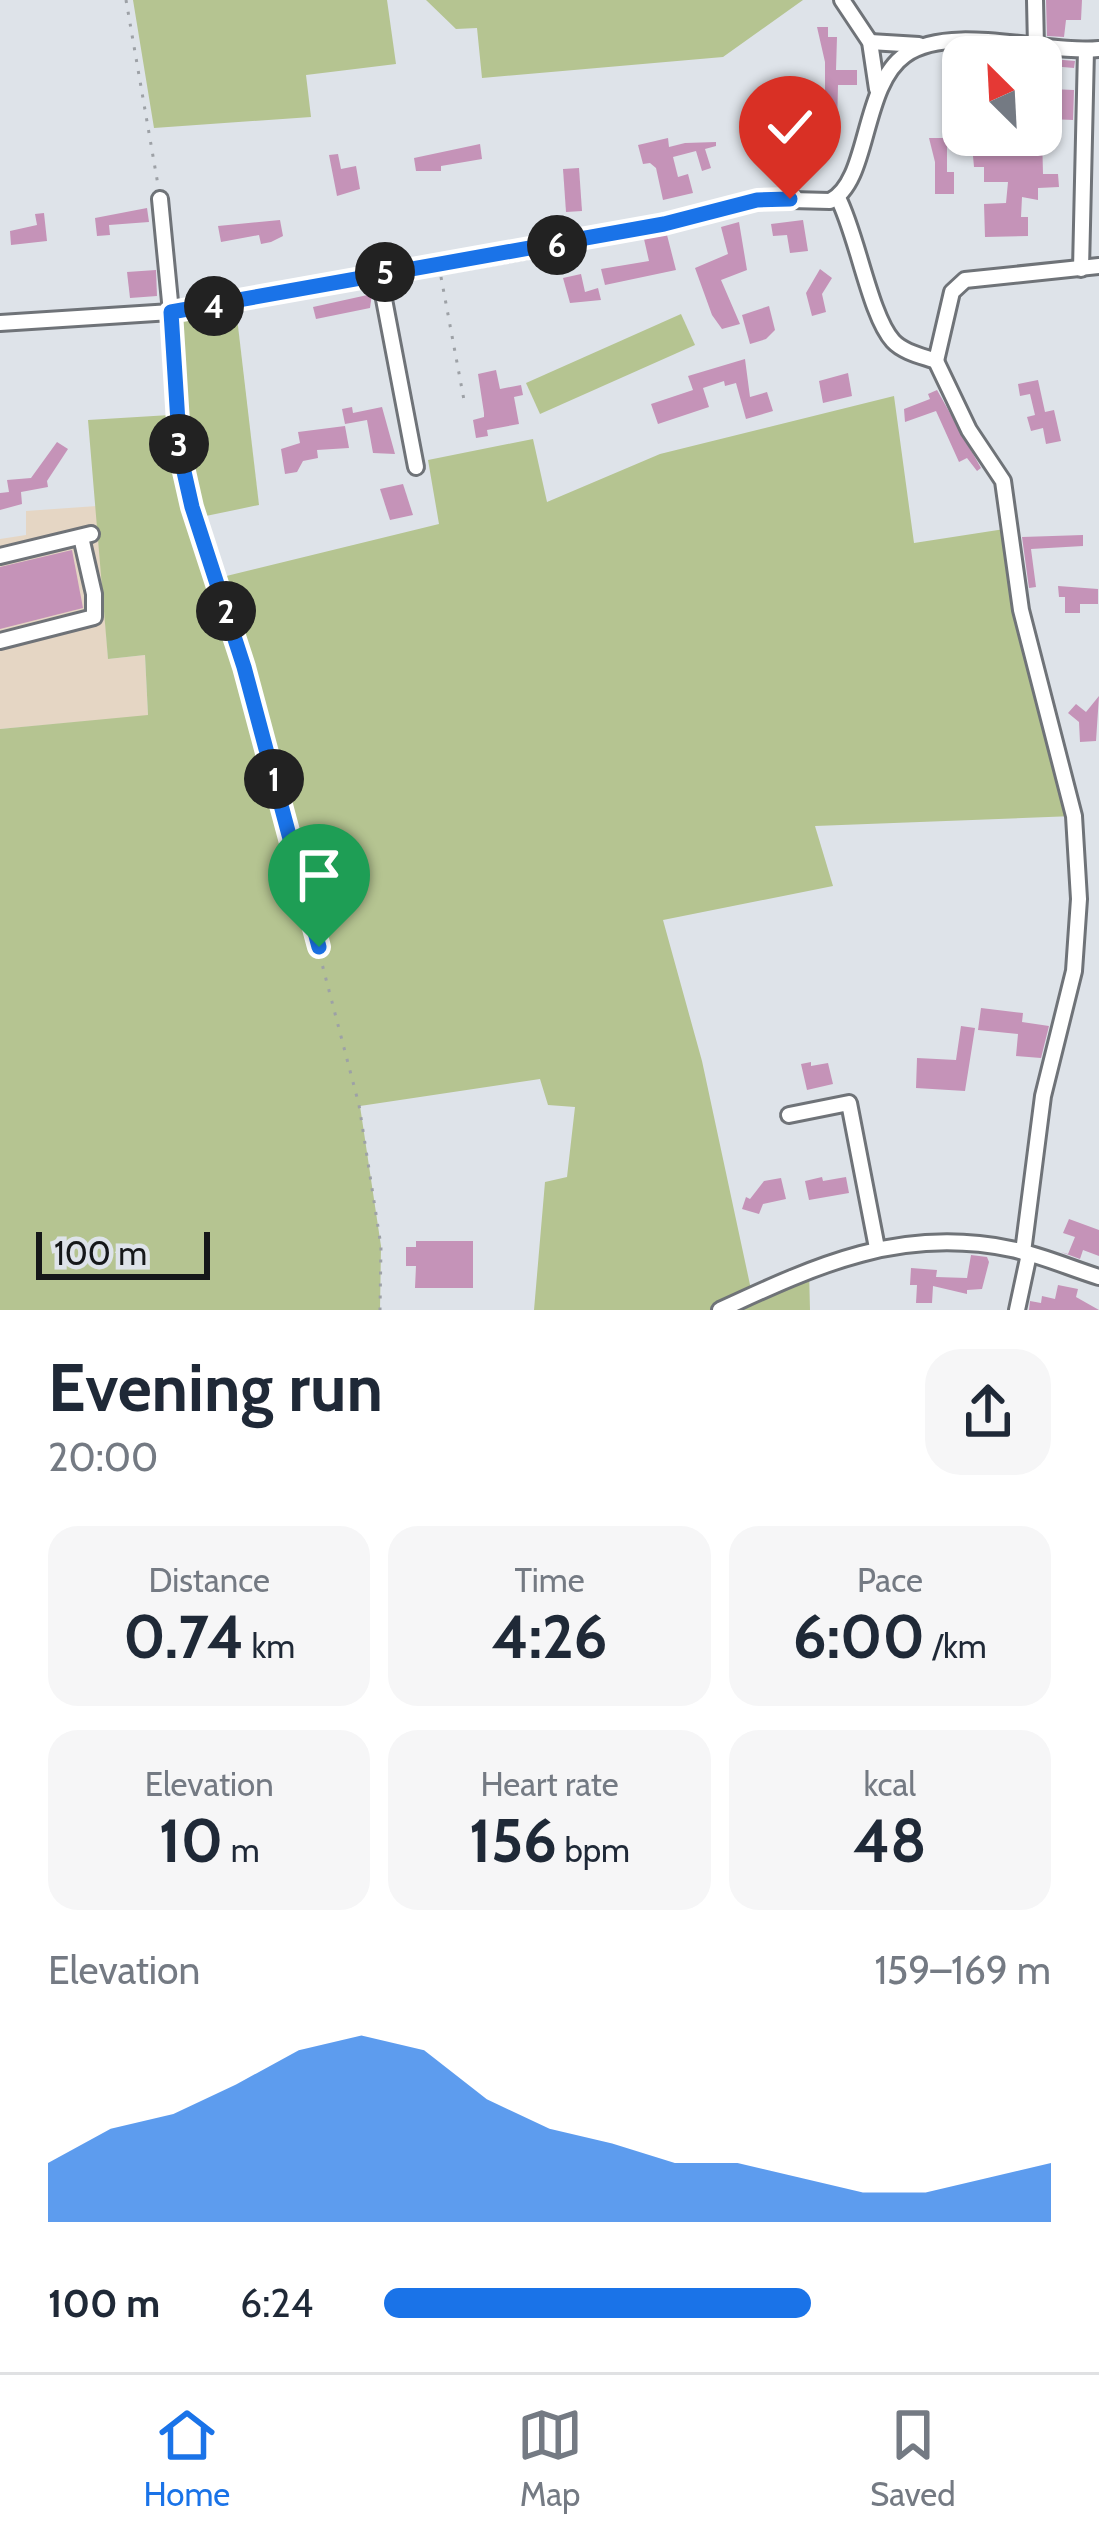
<!DOCTYPE html>
<html lang="en">
<head>
<meta charset="utf-8">
<style>
  body { margin:0; font-family:Cabin,sans-serif; background:#f6f6f7; color:#1f2937; height:100vh; display:flex; flex-direction:column; font-size:45px; white-space:nowrap }
  * { box-sizing:border-box; margin:0 }
  p { font-size:39px; color:#747a83 }
  .icon { flex:none; width:66px; height:66px; fill:none; stroke:currentColor; stroke-width:2; stroke-linecap:round; stroke-linejoin:round }
  .map { position:relative; height:1310px; overflow:hidden }
  .panel { display:flex; flex-direction:column; background:#fff; flex:1 }
  .panel>* { flex:none }
  .needle { width:78px; rotate:336deg }
  .tools { position:absolute; left:942px; top:36px; display:grid; gap:24px }
  .tools a { display:grid; place-items:center; width:120px; height:120px; border-radius:24px; background:#fff; box-shadow:0 3px 9px #0004; font-size:60px }
  .scale { position:absolute; left:36px; bottom:30px; width:174px; box-sizing:border-box; padding-left:12px; border:6px solid #151719; border-top:0; font-size:33px; line-height:42px; white-space:nowrap; color:#151719; -webkit-text-stroke:9px #dee3e9; paint-order:stroke }
  .pin { position:absolute; display:grid; place-items:center; width:102px; height:102px; color:#fff; margin:-123px -51px; border-radius:50% 50% 50% 0; rotate:-45deg; box-shadow:0 0 12px #0007 }
  .pin .icon { rotate:45deg }
  .km { position:absolute; width:60px; height:60px; margin:-30px; border-radius:50%; background:#222; color:#fff; font-size:33px; line-height:60px; text-align:center }
  .round { display:grid; place-items:center; flex:none; width:126px; height:126px; border-radius:36px; background:#f6f6f7 }
  .summary { display:flex; align-items:center; justify-content:space-between; height:204px; padding:0 48px }
  h1 { font-size:66px; font-weight:700; line-height:90px }
  .figures { display:grid; grid-template-columns:repeat(3,1fr); gap:18px; height:204px; padding:12px 48px }
  .figures div { display:grid; align-content:center; border-radius:30px; background:#f6f6f7; text-align:center }
  .figures b { font-size:60px; font-weight:700 }
  .figures small { font-size:33px; font-weight:400 }
  .figures p { font-size:33px }
  .chart { height:336px; padding:24px 48px }
  .chart p { display:flex; justify-content:space-between }
  .chart svg { width:100%; height:216px; margin-top:12px; fill:#1a73e8; opacity:.7 }
  ul { padding:0 48px; list-style:none; font-size:39px }
  li { display:grid; grid-template-columns:192px 144px 1fr; align-items:center; height:90px }
  li i { height:30px; border-radius:15px; background:#1a73e8 }
  .menu { display:flex; justify-content:space-around; align-items:center; height:168px; border-top:3px solid #e0e1e3; background:#fff; font-size:33px; color:#747a83 }
  .menu a { display:grid; justify-items:center; gap:6px }
  .menu .selected { color:#1a73e8 }
  .map>svg:first-child { display:block }
  .commercial { fill:#e5d6c4 }
  .green { fill:#b5c491 }
  .building { fill:#c593b8 }
  .lines { fill:none; stroke-linecap:round; stroke-linejoin:round }
  .minor-casing { stroke:#6f7378; stroke-width:20 }
  .path { stroke:#9da1a6; stroke-width:3; stroke-dasharray:3 9; stroke-linecap:butt }
  .minor { stroke:#fff; stroke-width:14 }
  .route-casing { stroke:#fff; stroke-width:24 }
  .route { stroke:#1a73e8; stroke-width:15 }
</style>
</head>
<body>
<div class="map">
<svg width="1099" height="1310" viewBox="0 0 1099 1310">
  <rect width="100%" height="100%" fill="#dee3e9"/>
  <polygon class="commercial" points="97,506 108,659 145,655 148,716 0,729 0,539 26,535 26,511"/>
  <g class="green">
    <polygon points="133,0 387,0 396,64 306,75 311,117 154,128"/>
    <polygon points="426,0 803,0 723,57 482,78 477,28 456,29"/>
    <polygon points="236,309 259,505 201,517 183,451 173,332 183,321"/>
    <polygon points="681,314 695,345 540,414 526,383"/>
    <polygon points="894,396 914,543 1011,528 1021,610 1074,816 815,826 833,886 663,920 702,1061 752,1294 809,1269 810,1310 534,1310 545,1182 567,1177 575,1107 548,1105 540,1079 360,1106 381,1246 380,1310 0,1310 0,729 148,715 145,655 108,659 88,420 170,415 210,580 439,524 428,460 533,439 547,502 660,454"/>
  </g>
  <g class="building">
    <polygon points="1046,0 1082,0 1081,20 1066,20 1064,37 1047,36"/>
    <polygon points="817,27 828,27 828,37 837,37 836,70 857,70 857,85 838,85 837,127 817,127 818,98 825,98 825,62"/>
    <polygon points="1041,58 1075,61 1074,68 1051,66 1051,89 1074,90 1073,120 1050,119 1050,112 1041,112"/>
    <polygon points="751,124 765,124 766,145 787,144 787,152 795,152 795,162 756,164 755,151 746,152"/>
    <polygon points="1042,135 1043,174 1058,174 1059,187 1038,188 1038,200 1022,197 1021,217 1028,217 1028,236 985,237 984,204 1006,203 1008,182 984,182 984,167 974,167 973,156 1008,156 1008,148 1020,148 1020,136"/>
    <polygon points="668,138 669,147 685,143 716,142 716,146 705,149 711,168 702,171 696,151 673,157 678,177 688,174 693,193 663,200 656,168 650,163 643,164 638,145"/>
    <polygon points="929,138 947,138 947,172 954,172 954,194 935,194 935,162"/>
    <polygon points="480,144 482,159 441,166 441,171 416,171 414,158"/>
    <polygon points="338,154 341,169 356,166 360,189 337,196 329,155"/>
    <polygon points="579,168 582,211 566,212 563,169"/>
    <polygon points="147,208 149,222 109,225 110,235 97,236 95,218"/>
    <polygon points="44,213 47,241 11,245 10,231 37,225 35,214"/>
    <polygon points="280,220 283,236 271,242 261,244 259,235 221,242 218,226"/>
    <polygon points="803,220 808,251 790,253 787,235 773,236 771,224"/>
    <polygon points="739,222 747,270 721,280 740,324 722,329 712,315 695,268 728,254 721,227"/>
    <polygon points="667,235 676,270 605,285 601,269 649,261 644,239"/>
    <polygon points="820,269 832,278 822,294 826,312 812,316 806,293"/>
    <polygon points="156,270 157,296 130,298 127,272"/>
    <polygon points="581,274 585,292 598,288 601,300 570,303 563,278"/>
    <polygon points="372,294 370,308 316,319 313,307"/>
    <polygon points="769,306 775,330 766,339 750,344 742,315"/>
    <polygon points="745,359 750,397 767,392 773,411 746,419 736,383 725,386 724,381 703,388 709,407 658,424 651,404 693,390 688,376"/>
    <polygon points="496,370 500,389 521,385 523,395 514,397 519,424 487,430 488,436 476,438 473,420 484,417 484,413 478,374"/>
    <polygon points="848,373 852,396 823,403 819,381"/>
    <polygon points="1038,380 1045,412 1054,410 1061,441 1046,444 1043,428 1031,431 1027,417 1035,415 1030,394 1020,396 1018,384"/>
    <polygon points="937,390 981,468 977,471 967,458 959,462 936,411 905,422 904,409 930,399 928,394"/>
    <polygon points="352,407 353,413 382,407 395,454 373,453 367,420 345,424 342,409"/>
    <polygon points="345,426 349,448 317,450 318,458 303,461 297,472 285,474 281,449 300,443 298,432"/>
    <polygon points="57,442 68,449 47,481 48,487 21,492 22,504 0,510 0,493 9,492 7,480 31,478"/>
    <polygon points="403,484 413,515 390,520 380,489"/>
    <polygon points="1083,535 1083,546 1031,549 1036,587 1029,588 1022,537"/>
    <polygon points="72,550 83,608 0,629 0,567"/>
    <polygon points="1058,586 1098,589 1098,604 1080,604 1080,613 1065,613 1065,597 1059,597"/>
    <polygon points="1099,696 1096,741 1080,742 1079,722 1068,713 1076,704 1086,712"/>
    <polygon points="981,1008 1023,1013 1022,1022 1049,1026 1041,1058 1016,1056 1018,1034 978,1030"/>
    <polygon points="961,1026 975,1028 965,1091 916,1088 917,1058 956,1060"/>
    <polygon points="811,1062 811,1066 828,1063 833,1084 807,1090 801,1064"/>
    <polygon points="822,1177 823,1181 846,1177 849,1193 809,1200 805,1181"/>
    <polygon points="781,1178 786,1199 763,1204 759,1214 742,1209 746,1197 750,1199 764,1181"/>
    <polygon points="1069,1219 1099,1230 1099,1256 1083,1250 1080,1259 1061,1252 1068,1254 1075,1237 1063,1233"/>
    <polygon points="416,1241 473,1241 473,1288 415,1288 416,1266 406,1266 406,1247 416,1247"/>
    <polygon points="971,1255 987,1257 989,1262 982,1289 967,1290 967,1294 933,1286 932,1303 916,1303 917,1285 910,1285 911,1268 937,1270 936,1277 967,1278"/>
    <polygon points="1058,1285 1078,1289 1076,1297 1099,1310 1029,1310 1030,1301 1041,1303 1042,1296 1055,1299"/>
  </g>
  <g class="lines">
    <defs>
      <g id="minor">
        <polyline points="842,0 870,42 877,89"/>
        <polyline points="1035,0 1036,47"/>
        <polyline points="870,42 919,45"/>
        <path d="M838,198C857,234 870,316 893,341C903,352 922,356 936,361L969,430L1003,481L1021,610L1074,816L1079,899L1074,971L1043,1096L1023,1252"/>
        <polyline points="160,199 171,312"/>
        <polyline points="1081,269 1086,50"/>
        <polyline points="379,273 416,467"/>
        <path d="M0,323L171,312L545,247L664,224L757,199L830,201C870,182 861,86 905,55C951,23 1044,54 1099,49"/>
        <polyline points="936,361 952,292 965,280 1099,266"/>
        <polyline points="0,556 91,534"/>
        <polyline points="0,641 94,617 94,594 81,537"/>
        <polyline points="789,1115 849,1103 877,1248"/>
        <path d="M720,1310C817,1265 901,1226 1011,1249C1041,1255 1070,1268 1099,1277"/>
        <polyline points="1017,1310 1029,1254"/>
      </g>
    </defs>
    <use href="#minor" class="minor-casing"/>
    <g class="path">
      <polyline points="126,0 158,185"/>
      <polyline points="441,277 464,400"/>
      <polyline points="171,326 180,454 192,507 255,708 359,1105 381,1246 380,1310"/>
    </g>
    <use href="#minor" class="minor"/>
  </g>
  <g class="lines">
    <defs>
      <polyline id="route" points="319,947 244,667 192,507 180,454 171,312 664,224 757,200 790,199"/>
    </defs>
    <use href="#route" class="route-casing"/>
    <use href="#route" class="route"/>
  </g>
</svg>
<div class="tools">
<a><svg class="needle" viewBox="-14 -14 28 28"><path d="M0-13l5 13h-10z" fill="#e53935"/><path d="M0 13l5-13h-10z" fill="#747a83"/></svg></a>
</div>
<div class="scale">100 m</div>
<div class="pin" style="left:319px;top:947px;background:#1e9e55"><svg class="icon" aria-label="arrive" viewBox="0 0 24 24"><path d="M6 21V4h12l-3 4 3 4H6"/></svg></div>
<div class="pin" style="left:790px;top:199px;background:#d93025"><svg class="icon" aria-label="check" viewBox="0 0 24 24"><path d="M5 12l5 5 9-10"/></svg></div>
<b class="km" style="left:274px;top:779px">1</b>
<b class="km" style="left:226px;top:611px">2</b>
<b class="km" style="left:179px;top:444px">3</b>
<b class="km" style="left:214px;top:306px">4</b>
<b class="km" style="left:385px;top:272px">5</b>
<b class="km" style="left:557px;top:245px">6</b>
</div>
<section class="panel">
<div class="summary"><div><h1>Evening run</h1><p>20:00</p></div><a class="round"><svg class="icon" aria-label="share" viewBox="0 0 24 24"><path d="M12 15V3M7 8l5-5 5 5M5 13v7h14v-7"/></svg></a></div>
<div class="figures">
<div><p>Distance</p><b>0.74<small> km</small></b></div>
<div><p>Time</p><b>4:26</b></div>
<div><p>Pace</p><b>6:00<small> /km</small></b></div>
</div>
<div class="figures">
<div><p>Elevation</p><b>10<small> m</small></b></div>
<div><p>Heart rate</p><b>156<small> bpm</small></b></div>
<div><p>kcal</p><b>48</b></div>
</div>
<div class="chart"><p><span>Elevation</span>159–169 m</p>
<svg viewBox="0 0 160 44" preserveAspectRatio="none"><path d="M0 44V32L10 25L20 22L30 16L40 9L50 6L60 9L70 19L80 25L90 28L100 32L110 32L120 35L130 38L140 38L150 35L160 32V44z"/></svg>
</div>
<ul>
<li><b>100 m</b>6:24<i style="width:64%"></i></li>
</ul>
</section>
<nav class="menu">
<a class="selected"><svg class="icon" aria-label="home" viewBox="0 0 24 24"><path d="M3 11l9-7 9 7M6 9v11h12V9"/></svg>Home</a>
<a><svg class="icon" aria-label="map" viewBox="0 0 24 24"><path d="M3 6l6-2 6 2 6-2v14l-6 2-6-2-6 2zM9 4v14M15 6v14"/></svg>Map</a>
<a><svg class="icon" aria-label="saved" viewBox="0 0 24 24"><path d="M7 4h10v16l-5-4-5 4z"/></svg>Saved</a>
</nav>
</body>
</html>
